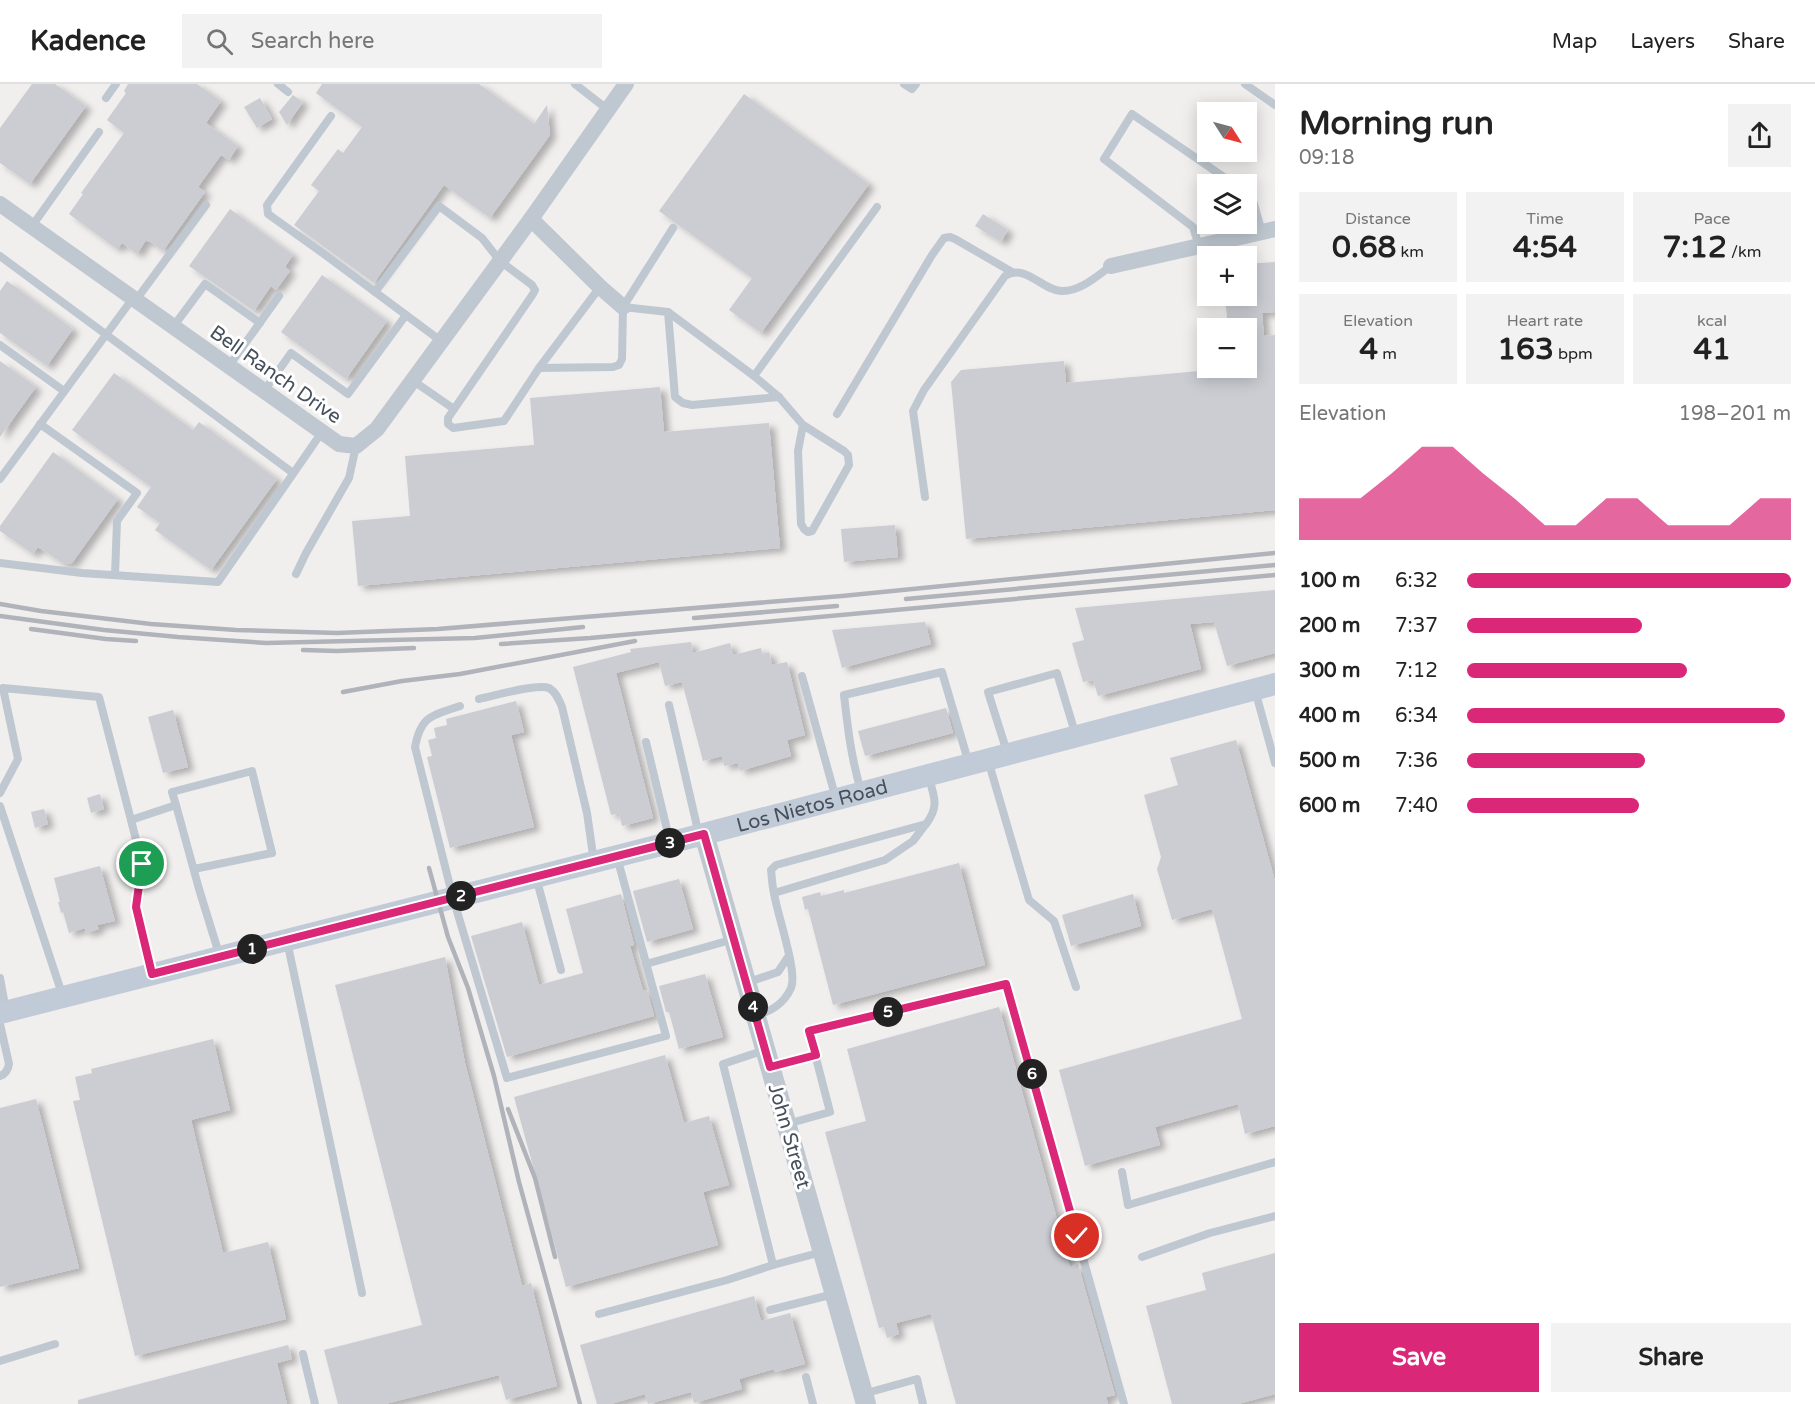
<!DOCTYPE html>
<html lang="en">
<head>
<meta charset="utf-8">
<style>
  body { margin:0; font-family:"Varela Round",sans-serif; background:#f2f2f2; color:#222; height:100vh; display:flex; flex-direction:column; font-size:22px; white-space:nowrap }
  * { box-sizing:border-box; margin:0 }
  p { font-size:20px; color:#767676 }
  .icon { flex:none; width:33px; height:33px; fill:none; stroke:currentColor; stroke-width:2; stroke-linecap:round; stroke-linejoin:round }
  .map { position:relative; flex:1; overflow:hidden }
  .side { display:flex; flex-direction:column; background:#fff; width:540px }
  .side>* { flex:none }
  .needle { width:39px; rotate:126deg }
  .fabs { position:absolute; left:1197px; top:18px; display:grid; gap:12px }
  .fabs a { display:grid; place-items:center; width:60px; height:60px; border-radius:0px; background:#fff; box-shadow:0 3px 15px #0003; font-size:30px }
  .pin { position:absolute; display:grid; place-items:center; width:51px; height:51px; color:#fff; margin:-26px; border:3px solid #fff; border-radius:50%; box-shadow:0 2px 6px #0007 }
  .km { position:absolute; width:30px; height:30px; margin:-15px; border-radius:50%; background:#222; color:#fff; font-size:16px; line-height:30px; text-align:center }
  .round { display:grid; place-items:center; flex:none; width:63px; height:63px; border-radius:0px; background:#f2f2f2 }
  .head { display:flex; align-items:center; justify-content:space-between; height:102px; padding:0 24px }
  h1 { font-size:33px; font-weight:800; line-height:45px }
  .figures { display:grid; grid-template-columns:repeat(3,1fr); gap:9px; height:102px; padding:6px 24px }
  .figures div { display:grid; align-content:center; border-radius:0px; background:#f2f2f2; text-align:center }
  .figures b { font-size:30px; font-weight:800 }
  .figures small { font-size:16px; font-weight:400 }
  .figures p { font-size:16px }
  .chart { height:168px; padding:12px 24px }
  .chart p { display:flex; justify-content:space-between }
  .chart svg { width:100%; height:108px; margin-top:6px; fill:#db2777; opacity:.7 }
  .button { display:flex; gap:12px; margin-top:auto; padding:12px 24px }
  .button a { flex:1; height:69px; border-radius:0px; background:#db2777; color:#fff; font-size:24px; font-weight:800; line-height:69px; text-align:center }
  .button a+a { background:#f2f2f2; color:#222 }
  ul { padding:0 24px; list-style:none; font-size:20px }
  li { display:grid; grid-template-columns:96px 72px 1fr; align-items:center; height:45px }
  li i { height:15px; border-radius:8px; background:#db2777 }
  header { display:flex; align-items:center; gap:36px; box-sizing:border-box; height:84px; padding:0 30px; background:#fff; border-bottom:2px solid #e0e0e0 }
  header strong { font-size:28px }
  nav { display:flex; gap:33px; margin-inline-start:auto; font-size:21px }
  .search { width:420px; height:54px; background:#f2f2f2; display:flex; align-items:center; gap:15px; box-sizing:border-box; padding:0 21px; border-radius:0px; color:#767676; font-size:22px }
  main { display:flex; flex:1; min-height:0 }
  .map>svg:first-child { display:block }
  .building { fill:#cbcdd3; filter:url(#shadow) }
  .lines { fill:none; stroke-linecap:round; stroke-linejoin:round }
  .service { stroke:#bfc8d0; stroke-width:8 }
  .minor { stroke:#bfc8d0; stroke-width:16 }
  .tertiary { stroke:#bfc8d0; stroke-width:20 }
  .secondary { stroke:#c1cad7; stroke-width:22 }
  .rail { stroke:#b0b3b9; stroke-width:4.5 }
  .route-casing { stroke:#fff; stroke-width:12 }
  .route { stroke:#db2777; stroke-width:8 }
  .labels { text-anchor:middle; stroke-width:6; stroke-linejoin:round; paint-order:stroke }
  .street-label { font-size:20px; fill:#46505c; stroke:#fff }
</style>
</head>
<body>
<header>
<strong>Kadence</strong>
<div class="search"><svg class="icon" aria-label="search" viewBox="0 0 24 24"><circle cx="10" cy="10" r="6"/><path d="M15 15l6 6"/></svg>Search here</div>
<nav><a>Map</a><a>Layers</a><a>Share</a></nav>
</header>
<main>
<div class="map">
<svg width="1275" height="1320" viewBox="0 0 1275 1320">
  <defs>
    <filter id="shadow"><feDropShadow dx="6" dy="4" stdDeviation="3" flood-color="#0004"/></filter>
  </defs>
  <rect width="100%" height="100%" fill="#f1eeee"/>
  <g class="building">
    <polygon points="32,0 55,0 86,22 30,100 0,79 0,44"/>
    <polygon points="128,0 197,0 221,17 206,39 238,62 229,76 221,71 198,103 205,108 163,167 149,157 148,158 146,156 137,170 122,159 117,165 69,130 83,110 81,109 124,49 107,36 126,9 124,7"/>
    <polygon points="322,0 479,0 534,40 547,21 550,51 490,134 444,101 374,199 294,141 319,107 311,101 338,65 343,69 362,43 316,9"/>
    <polygon points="744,10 869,100 761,249 729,226 752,194 659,127"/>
    <polygon points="293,11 303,18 287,41 279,28"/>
    <polygon points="260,14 272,35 257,44 244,23"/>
    <polygon points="230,125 293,171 285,183 290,187 276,206 271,202 254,227 189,182"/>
    <polygon points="983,130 1008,146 1001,158 975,142"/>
    <polygon points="1275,178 1275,228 1262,229 1264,252 1275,251 1275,426 966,455 951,298 961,286 1064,277 1066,299 1222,285 1222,284 1246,284 1246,244 1228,244 1225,212 1246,212 1246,180"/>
    <polygon points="322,191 387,237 346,295 281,248"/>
    <polygon points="7,197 73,245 47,282 0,249 0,207"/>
    <polygon points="0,277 36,303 0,353"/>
    <polygon points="114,289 193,346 199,338 277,395 211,486 155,446 160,439 137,423 151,403 72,346"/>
    <polygon points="660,303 664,348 769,339 780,464 358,502 352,437 410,432 405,372 534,361 530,314"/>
    <polygon points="53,368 118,415 72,479 64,480 38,463 33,470 0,447 0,442"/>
    <polygon points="895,441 898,473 844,478 841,445"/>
    <polygon points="1275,506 1275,569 1227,582 1214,538 1190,540 1201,585 1098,612 1093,596 1083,598 1072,559 1084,556 1075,524"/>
    <polygon points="925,538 931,560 842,584 832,546"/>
    <polygon points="691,558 693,569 730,559 733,571 761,564 762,570 769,568 772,581 787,578 805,651 787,656 791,672 740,687 738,679 724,682 722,672 703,677 682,598 665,602 659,578 616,589 653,734 622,742 619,729 611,731 573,583 631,568 630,565"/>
    <polygon points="516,617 524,648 511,651 534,743 450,764 427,673 432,672 428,656 436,654 434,644 447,641 446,635"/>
    <polygon points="946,624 953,649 865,672 858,647"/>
    <polygon points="173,626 188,683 163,689 148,633"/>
    <polygon points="1236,656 1275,797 1275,1042 1245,1050 1238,1020 1155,1043 1160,1061 1085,1082 1059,986 1242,935 1212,825 1172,836 1157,785 1161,773 1144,711 1178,701 1170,674"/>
    <polygon points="100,710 104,725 91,729 87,714"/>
    <polygon points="44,725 48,740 35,744 31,728"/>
    <polygon points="959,779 985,881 833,921 808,825 805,826 802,813 820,808 821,812 844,806 844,809"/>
    <polygon points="100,782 115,837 97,841 99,845 86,849 85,844 69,849 63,828 61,829 58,818 60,818 54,794"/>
    <polygon points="679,795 693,845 647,858 633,807"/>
    <polygon points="621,810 634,861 630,862 643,907 647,906 654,932 507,973 471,852 522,838 539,901 583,889 566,825"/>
    <polygon points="1133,810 1141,842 1071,862 1062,831"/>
    <polygon points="445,873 465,979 522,1202 531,1199 557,1302 506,1316 499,1291 385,1320 338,1320 324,1266 422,1241 335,901"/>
    <polygon points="705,890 723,953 679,965 669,928 666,928 659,902"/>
    <polygon points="999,923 1070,1183 1078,1180 1115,1311 1106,1313 1108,1320 956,1320 931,1230 896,1239 899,1250 887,1254 884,1243 879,1244 825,1048 866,1037 847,965"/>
    <polygon points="213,955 230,1026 191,1036 223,1169 268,1158 286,1235 135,1272 73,1017 80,1016 75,993 92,989 91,985"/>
    <polygon points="665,971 684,1039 709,1032 729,1101 703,1108 718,1161 566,1203 514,1013"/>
    <polygon points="36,1015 79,1184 0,1203 0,1024"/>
    <polygon points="1275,1169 1275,1310 1238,1320 1172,1320 1146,1222 1206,1206 1202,1189"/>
    <polygon points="754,1212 761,1237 790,1229 805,1280 775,1288 774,1285 739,1295 742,1305 694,1319 691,1308 648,1320 645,1310 611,1320 597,1320 580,1261"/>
    <polygon points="288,1261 292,1275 277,1279 287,1320 78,1320 78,1316"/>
  </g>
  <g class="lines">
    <g class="service">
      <polyline points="278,0 288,8"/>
      <polyline points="575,0 607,25"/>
      <polyline points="904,0 912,5 916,0"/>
      <polyline points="1245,0 1275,21"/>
      <polyline points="106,14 116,0"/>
      <polyline points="331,32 267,121 268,130 324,170 441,257"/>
      <polyline points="1246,109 1252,113 1262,148"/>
      <polyline points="32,142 99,48"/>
      <polyline points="1199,162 1193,143 1104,75 1132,30 1234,100"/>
      <polyline points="0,172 293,389"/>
      <polyline points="375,208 439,122 482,154 500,177 532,201 535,206 533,210 448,334 448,340 453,344 504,337 539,284 613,283 619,281 622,275 623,223 673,144"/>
      <polyline points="136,216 206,121"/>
      <polyline points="623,223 668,228 754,292 779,313 803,341 844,367 848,371 849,381 812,447 808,448 804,445 801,440 798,367 803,341"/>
      <polyline points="668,228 675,313 683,319 692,321 779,313"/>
      <polyline points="173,243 205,200 260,239"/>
      <polyline points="0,261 64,307"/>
      <polyline points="229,282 279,212"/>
      <polyline points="539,284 600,203"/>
      <polyline points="754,292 877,123"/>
      <polyline points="412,296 454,325"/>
      <polyline points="264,307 291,269 348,310 406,231"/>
      <polyline points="837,330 932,171 944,154 950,153 955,155 1012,188"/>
      <polyline points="40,340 137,409 117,437 115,491"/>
      <polyline points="0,395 133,214"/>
      <path d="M925,413L913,327L924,306L1005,192C1025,179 1042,206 1061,207C1080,208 1097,192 1111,182"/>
      <polyline points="0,479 82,489 218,498 322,348"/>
      <polyline points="296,490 306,469 349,394 356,362"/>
      <polyline points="802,592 836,715"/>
      <polyline points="1255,606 1275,679"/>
      <path d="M479,615C494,612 537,599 549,604C556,608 559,616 562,623L587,729L594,778"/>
      <polyline points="669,621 699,751"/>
      <path d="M460,622C432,632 421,631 415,663L453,814L507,994L666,952L617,773"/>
      <polyline points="646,658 670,758"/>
      <polyline points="1007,668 988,608 1057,589 1076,652"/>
      <polyline points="988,676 1029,816 1054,837 1076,903"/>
      <path d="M861,707C851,673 848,646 844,611L942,588L969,680"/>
      <polyline points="0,709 18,675 3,604 99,613 131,736 176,721 199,805 220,873"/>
      <polyline points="176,721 172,708 252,687 272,769 194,785"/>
      <polyline points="0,722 63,913"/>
      <polyline points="131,736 142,780 136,823 152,890"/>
      <polyline points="536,793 561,886"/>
      <polyline points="774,809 885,776 913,757 925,741"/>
      <polyline points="287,857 362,1209"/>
      <polyline points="646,880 734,855"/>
      <polyline points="0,894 6,927"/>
      <polyline points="746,899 778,888 788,873"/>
      <path d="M756,932C771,927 784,920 791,904C798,888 777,830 774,809C772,801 772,794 771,786L776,781L787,778L926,740C940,722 934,712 928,691"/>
      <path d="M0,940L9,980C8,986 6,990 0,992"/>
      <polyline points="765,966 723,980 773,1181 822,1168"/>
      <polyline points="770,983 816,971"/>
      <polyline points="787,1040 830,1028 809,947 1006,900 1124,1320"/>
      <polyline points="1122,1088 1128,1121 1275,1078"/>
      <polyline points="1142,1173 1210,1149 1275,1132"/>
      <polyline points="770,1226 834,1210"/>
      <polyline points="599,1230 727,1196 773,1181"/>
      <polyline points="303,1270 315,1320"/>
      <polyline points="0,1277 55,1260"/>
      <polyline points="806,1293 813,1320"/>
      <polyline points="863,1310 917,1295 923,1320"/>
    </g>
    <g class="minor">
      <polyline points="0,120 339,360 356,362 377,345 531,135 626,0"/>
      <polyline points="531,135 600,203 623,223"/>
      <polyline points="1111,182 1275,145"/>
    </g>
    <polyline class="tertiary" points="704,750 866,1320"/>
    <path class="secondary" id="s1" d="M0,929L704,750L1275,600"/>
    <g class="rail">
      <polyline points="906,515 1275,481"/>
      <polyline points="0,520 41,527 151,540 236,546 337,549 438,545 842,512 1275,469"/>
      <polyline points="0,532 104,546 178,553 266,559 475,554 583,543"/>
      <polyline points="694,534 837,522"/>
      <polyline points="31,545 106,555 136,557"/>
      <polyline points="501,560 590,554 1275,491"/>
      <polyline points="303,566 337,567 414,564"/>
      <polyline points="343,608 402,597 460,590 635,557"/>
      <polyline points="429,784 448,853 468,904 494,992 519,1098 580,1320"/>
      <polyline points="508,1025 535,1094 555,1173"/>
    </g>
  </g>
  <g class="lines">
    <defs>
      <polyline id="route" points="142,780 136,823 152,890 704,750 770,983 816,971 809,947 1006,900 1077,1152"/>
    </defs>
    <use href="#route" class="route-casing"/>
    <use href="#route" class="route"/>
  </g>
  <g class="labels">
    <g class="street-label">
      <text transform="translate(276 290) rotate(35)" y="7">Bell Ranch Drive</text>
      <text dy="7" stroke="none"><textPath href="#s1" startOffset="838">Los Nietos Road</textPath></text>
      <text transform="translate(790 1052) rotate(74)" y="7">John Street</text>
    </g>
  </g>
</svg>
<div class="fabs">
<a><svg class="needle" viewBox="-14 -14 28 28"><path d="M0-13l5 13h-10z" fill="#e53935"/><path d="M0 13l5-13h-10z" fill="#767676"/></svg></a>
<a><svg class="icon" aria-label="layers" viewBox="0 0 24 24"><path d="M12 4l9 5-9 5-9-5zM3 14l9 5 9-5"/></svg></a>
<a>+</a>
<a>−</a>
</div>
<div class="pin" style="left:142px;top:780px;background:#1e9e55"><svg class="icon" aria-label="arrive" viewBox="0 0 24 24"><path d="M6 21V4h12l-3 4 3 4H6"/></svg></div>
<div class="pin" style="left:1077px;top:1152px;background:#d93025"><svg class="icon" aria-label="check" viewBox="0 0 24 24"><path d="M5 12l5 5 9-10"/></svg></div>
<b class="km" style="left:252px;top:865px">1</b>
<b class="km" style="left:461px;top:812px">2</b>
<b class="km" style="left:670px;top:759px">3</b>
<b class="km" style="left:753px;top:923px">4</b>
<b class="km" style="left:888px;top:928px">5</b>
<b class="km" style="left:1032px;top:990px">6</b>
</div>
<section class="side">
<div class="head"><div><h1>Morning run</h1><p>09:18</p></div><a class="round"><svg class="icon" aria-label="share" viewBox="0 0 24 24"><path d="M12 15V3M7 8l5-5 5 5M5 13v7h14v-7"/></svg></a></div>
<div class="figures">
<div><p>Distance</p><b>0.68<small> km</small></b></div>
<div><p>Time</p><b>4:54</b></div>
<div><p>Pace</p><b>7:12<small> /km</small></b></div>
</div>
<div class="figures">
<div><p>Elevation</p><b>4<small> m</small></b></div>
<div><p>Heart rate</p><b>163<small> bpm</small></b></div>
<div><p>kcal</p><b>41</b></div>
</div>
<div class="chart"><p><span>Elevation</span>198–201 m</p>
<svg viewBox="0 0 160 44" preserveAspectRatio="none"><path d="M0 44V27L10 27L20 27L30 17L40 6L50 6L60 17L70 27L80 38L90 38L100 27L110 27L120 38L130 38L140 38L150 27L160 27V44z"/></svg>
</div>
<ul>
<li><b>100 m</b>6:32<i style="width:100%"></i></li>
<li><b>200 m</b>7:37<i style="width:54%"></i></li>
<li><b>300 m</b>7:12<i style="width:68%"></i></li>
<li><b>400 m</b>6:34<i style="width:98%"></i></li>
<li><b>500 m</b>7:36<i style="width:55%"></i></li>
<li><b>600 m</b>7:40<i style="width:53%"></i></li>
</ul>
<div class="button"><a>Save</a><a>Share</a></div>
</section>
</main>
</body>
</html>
